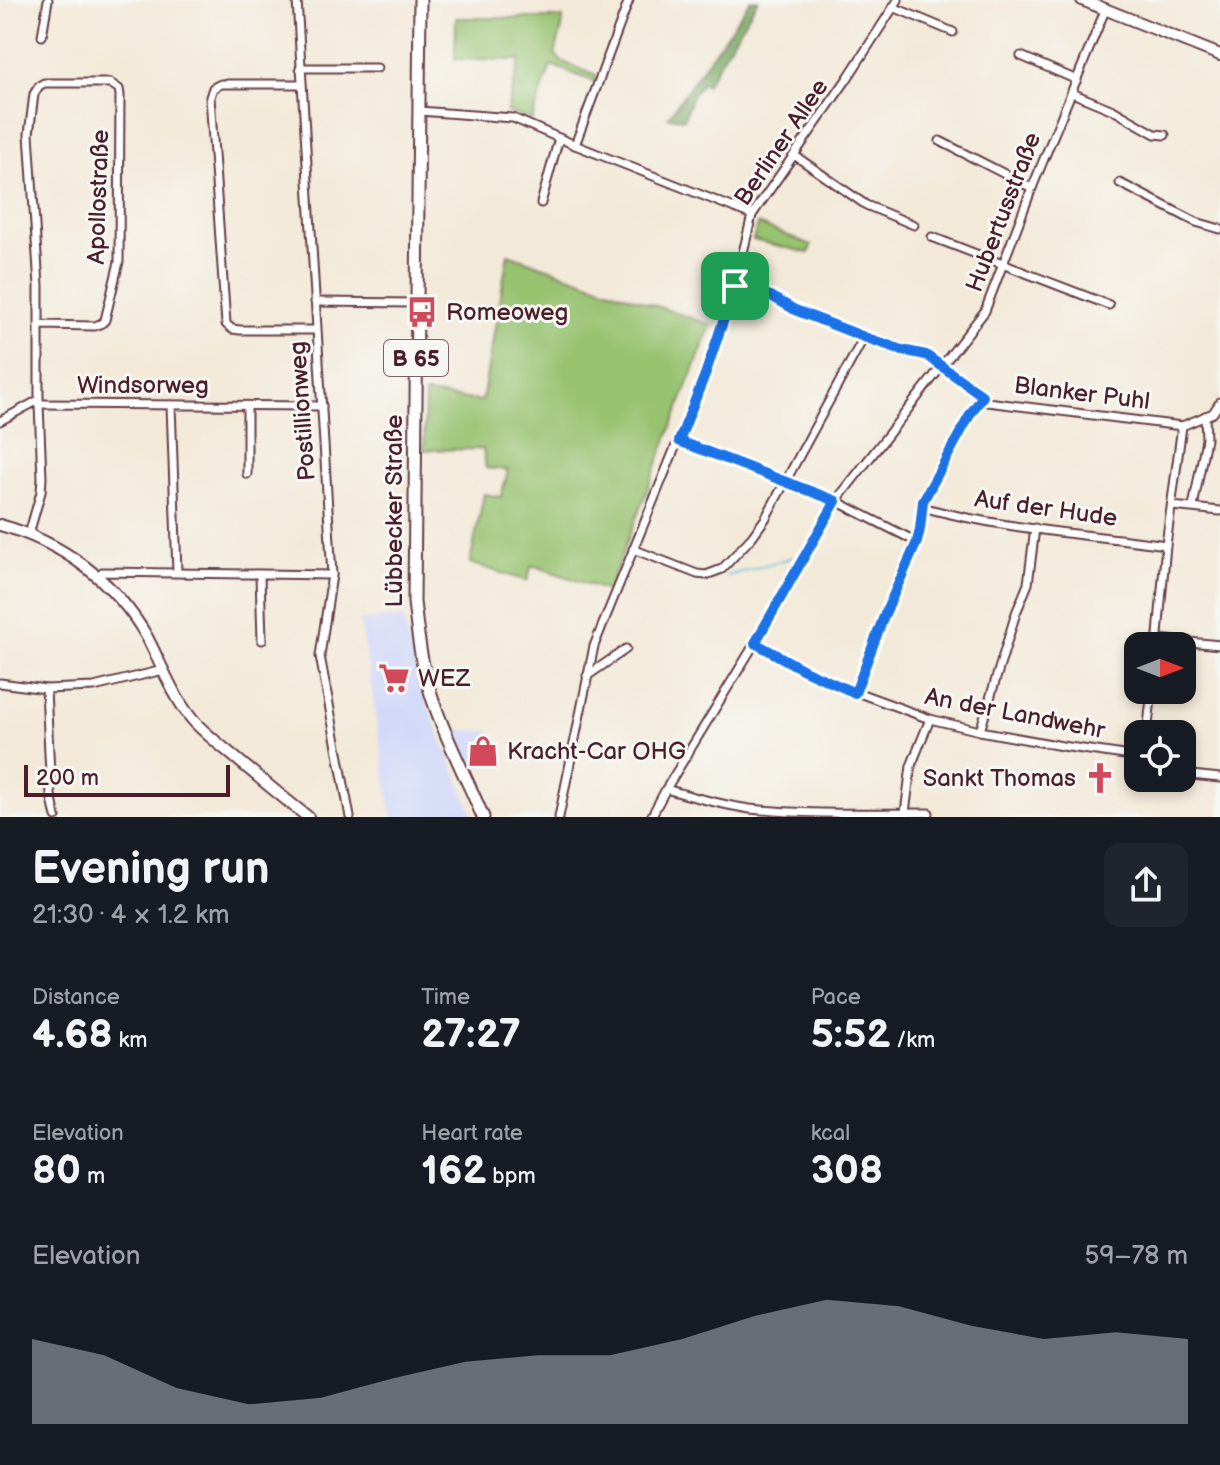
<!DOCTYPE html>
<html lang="en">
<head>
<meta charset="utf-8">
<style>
  body { margin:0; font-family:"Balsamiq Sans",sans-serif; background:#20242c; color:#f1f3f6; height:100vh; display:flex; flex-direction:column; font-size:30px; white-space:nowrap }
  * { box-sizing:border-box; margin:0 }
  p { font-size:26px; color:#9ea1a6 }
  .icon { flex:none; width:44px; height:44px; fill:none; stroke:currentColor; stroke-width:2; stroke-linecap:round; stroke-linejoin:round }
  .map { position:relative; height:817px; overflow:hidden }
  .drawer { display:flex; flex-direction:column; background:#171b24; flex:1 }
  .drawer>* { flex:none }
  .needle { width:52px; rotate:90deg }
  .tools { position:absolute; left:1124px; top:632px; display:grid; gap:16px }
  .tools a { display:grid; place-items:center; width:72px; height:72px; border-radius:16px; background:#171b24; box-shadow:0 4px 12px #0003; font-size:40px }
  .scale { position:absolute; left:24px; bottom:20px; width:206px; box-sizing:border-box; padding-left:8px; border:4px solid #4a1f2b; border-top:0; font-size:22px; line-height:28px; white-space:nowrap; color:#4a1f2b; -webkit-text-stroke:6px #f6f6f2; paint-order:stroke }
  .pin { position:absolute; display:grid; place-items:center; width:68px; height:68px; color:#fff; margin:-34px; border-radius:16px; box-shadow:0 4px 12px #0006 }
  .round { display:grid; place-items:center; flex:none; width:84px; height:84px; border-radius:16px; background:#20242c }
  .head { display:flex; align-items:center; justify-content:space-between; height:136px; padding:0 32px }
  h1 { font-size:44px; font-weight:700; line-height:60px }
  .figures { display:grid; grid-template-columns:repeat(3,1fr); gap:12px; height:136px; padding:8px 32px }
  .figures div { display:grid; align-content:center }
  .figures b { font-size:40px; font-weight:700 }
  .figures small { font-size:22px; font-weight:400 }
  .figures p { font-size:22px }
  .chart { height:224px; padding:16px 32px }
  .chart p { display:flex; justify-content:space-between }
  .chart svg { width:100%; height:144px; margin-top:8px; fill:#8c9099; opacity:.7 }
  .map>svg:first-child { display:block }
  .built { fill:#d3d9f9 }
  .green { fill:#97c26f; stroke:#70704d; stroke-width:2 }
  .forest { fill:#79a862; stroke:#626446; stroke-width:2 }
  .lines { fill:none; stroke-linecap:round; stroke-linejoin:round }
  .stream { stroke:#5ac1d8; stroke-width:2 }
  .street-casing { stroke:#633d45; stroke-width:11 }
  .secondary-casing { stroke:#633d45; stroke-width:14 }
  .primary-casing { stroke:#633d45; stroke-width:15 }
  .street { stroke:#fff; stroke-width:7 }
  .secondary { stroke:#fff; stroke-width:10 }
  .primary { stroke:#fff; stroke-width:11 }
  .route-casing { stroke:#fff; stroke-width:16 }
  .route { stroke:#1a73e8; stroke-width:10 }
  .labels { text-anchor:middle; stroke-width:6; stroke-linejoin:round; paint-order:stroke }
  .shield { fill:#f6f6f2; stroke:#7e6067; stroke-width:2 }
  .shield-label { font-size:22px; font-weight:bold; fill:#4a1f2b }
  .street-label { font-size:24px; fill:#4a1f2b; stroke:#f6f6f2 }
  .poi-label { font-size:24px; fill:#4a1f2b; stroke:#f6f6f2; text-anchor:start }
</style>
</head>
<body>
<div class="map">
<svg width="1220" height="817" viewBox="0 0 1220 817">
  <rect width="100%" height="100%" fill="#f6f6f2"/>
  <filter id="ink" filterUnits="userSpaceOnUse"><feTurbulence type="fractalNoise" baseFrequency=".0125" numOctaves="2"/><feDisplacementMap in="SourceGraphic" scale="16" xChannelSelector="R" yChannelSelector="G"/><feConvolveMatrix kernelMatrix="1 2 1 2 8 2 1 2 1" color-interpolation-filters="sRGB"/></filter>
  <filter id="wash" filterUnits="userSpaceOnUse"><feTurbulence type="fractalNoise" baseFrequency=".006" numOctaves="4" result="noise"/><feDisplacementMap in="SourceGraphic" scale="32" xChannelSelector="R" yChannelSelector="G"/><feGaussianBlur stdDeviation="1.8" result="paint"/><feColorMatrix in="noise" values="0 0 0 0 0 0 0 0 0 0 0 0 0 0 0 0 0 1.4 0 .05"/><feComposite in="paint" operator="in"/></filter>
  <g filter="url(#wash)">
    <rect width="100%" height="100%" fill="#f3e9d8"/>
    <g class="built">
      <polygon points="403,617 417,680 474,817 392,817 360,620"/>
      <polygon points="454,730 492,731 503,759 471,770"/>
    </g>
    <g class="green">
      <polygon points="456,18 563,18 562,28 555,54 561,61 597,76 595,82 551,65 532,120 507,112 520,60 455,59"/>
      <polygon points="758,224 811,245 809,253 753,240"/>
      <polygon points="508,254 711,325 608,591 532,565 527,581 470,563 484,494 501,497 508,470 486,468 483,449 424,450 425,394 482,401"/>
    </g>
    <polygon class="forest" points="751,0 758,0 706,85 702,83 692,96 684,119 668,117"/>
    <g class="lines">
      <polyline class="stream" points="727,576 794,557"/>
    </g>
  </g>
  <g filter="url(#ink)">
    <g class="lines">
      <defs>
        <g id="street">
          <polyline points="297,0 332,575 320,656 350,817"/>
          <polyline points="893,7 953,32"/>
          <polyline points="42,36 48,0"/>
          <polyline points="1021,56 1077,80"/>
          <polyline points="300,68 377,68"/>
          <polyline points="301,84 221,84 213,88 210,97 226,324 232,329 240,330 316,330"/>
          <polyline points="1072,93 1113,110 1155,134 1165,135"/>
          <polyline points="419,111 513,118 575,145 752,215"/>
          <polyline points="940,141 1032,188"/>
          <polyline points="575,145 629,0"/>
          <polyline points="794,155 866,205 914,225"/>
          <polyline points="1120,183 1196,222 1220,229"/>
          <polyline points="541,203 559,138"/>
          <polyline points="932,237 1109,305"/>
          <polyline points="735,286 771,296 795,310 864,337 902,350 926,355 983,396 987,402 1182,426"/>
          <polyline points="315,302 417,303"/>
          <polyline points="39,404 322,406"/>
          <polyline points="171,405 177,572"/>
          <polyline points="0,421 35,402 39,401"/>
          <polyline points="1182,426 1213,413 1220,402"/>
          <polyline points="679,441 836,501 917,542"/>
          <polyline points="247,474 247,406"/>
          <polyline points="1172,506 1220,511"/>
          <path d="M922,507C1001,529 1085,534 1166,545"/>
          <polyline points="1193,507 1206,439 1205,416"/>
          <polyline points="29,534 41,492 42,478 39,404 39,286 29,134 34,94 39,86 44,83 110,83 119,89 120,95 119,262 105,320 102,323 95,326 39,325"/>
          <polyline points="633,549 697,574 706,575 722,569 752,537 765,519 864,337"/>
          <polyline points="260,575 262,640"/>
          <polyline points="98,576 102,572 332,575"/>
          <polyline points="1158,639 1220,645"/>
          <polyline points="755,643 829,682 930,719 980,731 1062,746 1138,757"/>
          <polyline points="1157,646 1166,545 1182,426"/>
          <polyline points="587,676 626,649"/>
          <polyline points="0,683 46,689 94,687 163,670"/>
          <polyline points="46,689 51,795 56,817"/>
          <polyline points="855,693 884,616 917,542 920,529 923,501 971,413 983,396"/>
          <polyline points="980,731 1016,613 1028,584 1035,528"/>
          <polyline points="1147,734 1152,690"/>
          <polyline points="1182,774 1220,778"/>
          <path d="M666,789C693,797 722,805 750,809C809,815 870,813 929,813"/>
          <polyline points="905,813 911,766 930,719"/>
          <polyline points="559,817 594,646 706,372 735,286 752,215 847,79 898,0"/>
          <polyline points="651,817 666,789 755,643 836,501 985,311 1032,188 1106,8"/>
        </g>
        <g id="secondary">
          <polyline points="1082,0 1220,55"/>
          <path d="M0,525C62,542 115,581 147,637C161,664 172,694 191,718C203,732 218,743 232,755C257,776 282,797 308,817"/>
        </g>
        <path id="primary" d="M420,0L414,602C417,627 419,652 426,677C438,724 464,772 483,817"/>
      </defs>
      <use href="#street" class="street-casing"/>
      <use href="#secondary" class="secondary-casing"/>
      <use href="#primary" class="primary-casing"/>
      <use href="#street" class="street"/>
      <use href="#secondary" class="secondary"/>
      <use href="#primary" class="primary"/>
    </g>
  </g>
  <g class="lines" filter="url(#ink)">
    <defs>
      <polygon id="route" points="735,286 771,296 795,310 864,337 902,350 926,355 983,396 971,413 923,501 920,529 917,542 884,616 855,693 804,670 755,643 836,501 679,441 706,372"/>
    </defs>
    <use href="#route" class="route-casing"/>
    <use href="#route" class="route"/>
  </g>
  <defs>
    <symbol id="bus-bare" viewBox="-9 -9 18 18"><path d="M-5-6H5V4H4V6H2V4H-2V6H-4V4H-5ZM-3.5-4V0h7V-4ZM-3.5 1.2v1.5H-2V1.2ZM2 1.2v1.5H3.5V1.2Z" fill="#d1495b" stroke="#f6f6f2" stroke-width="2.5" paint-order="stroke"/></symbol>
    <symbol id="supermarket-bare" viewBox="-9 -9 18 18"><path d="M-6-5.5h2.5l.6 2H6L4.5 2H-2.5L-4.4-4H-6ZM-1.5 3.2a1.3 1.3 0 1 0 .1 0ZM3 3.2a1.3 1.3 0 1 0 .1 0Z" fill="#d1495b" stroke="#f6f6f2" stroke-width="2.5" paint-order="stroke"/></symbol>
    <symbol id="shop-bare" viewBox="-9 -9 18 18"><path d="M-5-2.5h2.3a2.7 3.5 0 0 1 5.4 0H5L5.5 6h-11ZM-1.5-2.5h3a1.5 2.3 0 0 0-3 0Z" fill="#d1495b" stroke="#f6f6f2" stroke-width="2.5" paint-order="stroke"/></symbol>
    <symbol id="church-bare" viewBox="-9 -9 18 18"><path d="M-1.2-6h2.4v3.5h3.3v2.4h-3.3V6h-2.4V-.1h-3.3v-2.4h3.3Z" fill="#d1495b" stroke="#f6f6f2" stroke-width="2.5" paint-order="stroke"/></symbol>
  </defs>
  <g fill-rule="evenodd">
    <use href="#bus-bare" x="400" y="290" width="44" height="44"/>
    <use href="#supermarket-bare" x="372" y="656" width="44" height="44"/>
    <use href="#shop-bare" x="461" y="729" width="44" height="44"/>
    <use href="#church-bare" x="1078" y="756" width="44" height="44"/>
  </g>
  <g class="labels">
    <rect class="shield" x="384" y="340" width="64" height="36" rx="6"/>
    <g class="shield-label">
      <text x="416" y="366">B 65</text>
    </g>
    <g class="street-label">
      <text transform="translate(781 142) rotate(-56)" y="8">Berliner Allee</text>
      <text transform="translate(98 197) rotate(-88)" y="8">Apollostraße</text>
      <text transform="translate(1003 212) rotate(-69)" y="8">Hubertusstraße</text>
      <text x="143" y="393">Windsorweg</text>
      <text transform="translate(1082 393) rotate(7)" y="8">Blanker Puhl</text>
      <text transform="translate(302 411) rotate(-94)" y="8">Postillionweg</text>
      <text transform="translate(1046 508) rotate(8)" y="8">Auf der Hude</text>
      <text transform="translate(394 511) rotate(-90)" y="8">Lübbecker Straße</text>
      <text transform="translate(1015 713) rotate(11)" y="8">An der Landwehr</text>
    </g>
    <g class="poi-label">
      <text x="446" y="320">Romeoweg</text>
      <text x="418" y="686">WEZ</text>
      <text x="507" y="759">Kracht-Car OHG</text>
      <text x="1076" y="786" text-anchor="end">Sankt Thomas</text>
    </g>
  </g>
</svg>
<div class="tools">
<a><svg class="needle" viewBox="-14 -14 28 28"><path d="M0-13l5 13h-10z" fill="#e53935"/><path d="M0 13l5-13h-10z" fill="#9ea1a6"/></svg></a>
<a><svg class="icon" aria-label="locate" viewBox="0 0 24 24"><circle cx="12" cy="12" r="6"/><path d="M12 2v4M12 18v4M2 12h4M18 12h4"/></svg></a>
</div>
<div class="scale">200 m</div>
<div class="pin" style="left:735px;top:286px;background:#1e9e55"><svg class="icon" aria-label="arrive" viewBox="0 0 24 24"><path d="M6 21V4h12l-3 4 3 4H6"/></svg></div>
</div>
<section class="drawer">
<div class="head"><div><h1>Evening run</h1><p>21:30 · 4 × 1.2 km</p></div><a class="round"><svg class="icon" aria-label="share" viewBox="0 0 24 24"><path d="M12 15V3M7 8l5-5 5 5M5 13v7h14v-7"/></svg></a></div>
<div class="figures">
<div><p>Distance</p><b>4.68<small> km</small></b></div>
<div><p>Time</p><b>27:27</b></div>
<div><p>Pace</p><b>5:52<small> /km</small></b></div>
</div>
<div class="figures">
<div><p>Elevation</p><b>80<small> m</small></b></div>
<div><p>Heart rate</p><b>162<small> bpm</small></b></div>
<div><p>kcal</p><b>308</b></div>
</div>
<div class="chart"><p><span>Elevation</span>59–78 m</p>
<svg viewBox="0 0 160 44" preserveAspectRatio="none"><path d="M0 44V18L10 23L20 33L30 38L40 36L50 30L60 25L70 23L80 23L90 18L100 11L110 6L120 8L130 14L140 18L150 16L160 18V44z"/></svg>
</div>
</section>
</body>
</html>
